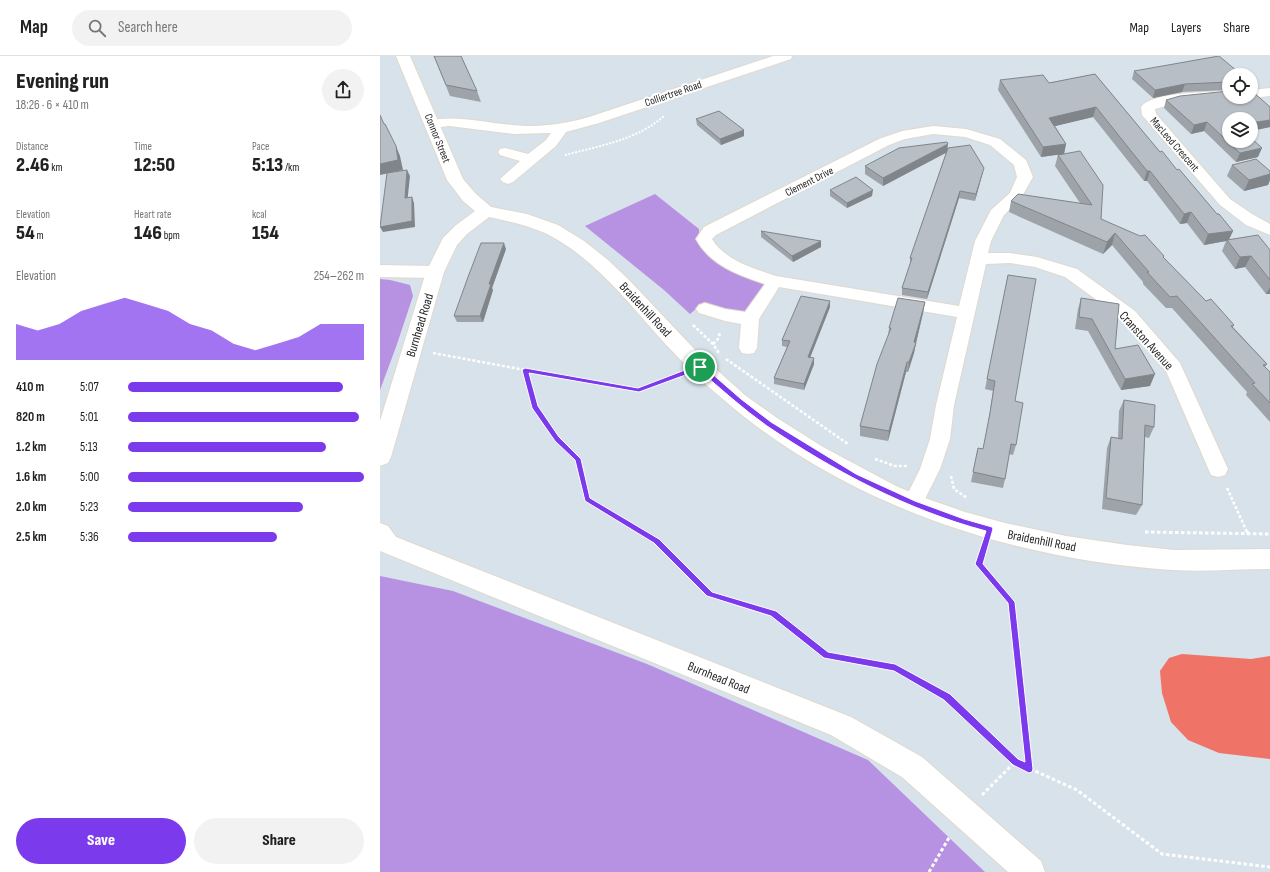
<!DOCTYPE html>
<html lang="en">
<head>
<meta charset="utf-8">
<style>
  body { margin:0; font-family:"Sofia Sans Condensed",sans-serif; background:#f2f2f2; color:#222; height:100vh; display:flex; flex-direction:column; font-size:15px; white-space:nowrap }
  * { box-sizing:border-box; margin:0 }
  p { font-size:13px; color:#767676 }
  .icon { flex:none; width:22px; height:22px; fill:none; stroke:currentColor; stroke-width:2; stroke-linecap:round; stroke-linejoin:round }
  .map { position:relative; flex:1; overflow:hidden }
  .drawer { display:flex; flex-direction:column; background:#fff; width:380px }
  .drawer>* { flex:none }
  .controls { position:absolute; left:842px; top:12px; display:grid; gap:8px }
  .controls a { display:grid; place-items:center; width:36px; height:36px; border-radius:50%; background:#fff; box-shadow:0 1px 3px #0004; font-size:20px }
  .pin { position:absolute; display:grid; place-items:center; width:34px; height:34px; color:#fff; margin:-17px; border:2px solid #fff; border-radius:50%; box-shadow:0 1px 4px #0007 }
  .round { display:grid; place-items:center; flex:none; width:42px; height:42px; border-radius:21px; background:#f2f2f2 }
  .head { display:flex; align-items:center; justify-content:space-between; height:68px; padding:0 16px }
  h1 { font-size:22px; font-weight:800; line-height:30px }
  .figures { display:grid; grid-template-columns:repeat(3,1fr); gap:6px; height:68px; padding:4px 16px }
  .figures div { display:grid; align-content:center }
  .figures b { font-size:20px; font-weight:800 }
  .figures small { font-size:11px; font-weight:400 }
  .figures p { font-size:11px }
  .chart { height:112px; padding:8px 16px }
  .chart p { display:flex; justify-content:space-between }
  .chart svg { width:100%; height:72px; margin-top:4px; fill:#7c3aed; opacity:.7 }
  .cta { display:flex; gap:8px; margin-top:auto; padding:8px 16px }
  .cta a { flex:1; height:46px; border-radius:24px; background:#7c3aed; color:#fff; font-size:16px; font-weight:800; line-height:46px; text-align:center }
  .cta a+a { background:#f2f2f2; color:#222 }
  ul { padding:0 16px; list-style:none; font-size:13px }
  li { display:grid; grid-template-columns:64px 48px 1fr; align-items:center; height:30px }
  li i { height:10px; border-radius:5px; background:#7c3aed }
  header { display:flex; align-items:center; gap:24px; box-sizing:border-box; height:56px; padding:0 20px; background:#fff; border-bottom:1px solid #e0e0e0 }
  header strong { font-size:19px }
  nav { display:flex; gap:22px; margin-inline-start:auto; font-size:14px }
  .search { width:280px; height:36px; background:#f2f2f2; display:flex; align-items:center; gap:10px; box-sizing:border-box; padding:0 14px; border-radius:22px; color:#767676; font-size:15px }
  main { display:flex; flex:1; min-height:0 }
  .map>svg:first-child { display:block }
  .green { fill:#b892e2 }
  .water { fill:#ef7366 }
  .lines { fill:none; stroke-linecap:round; stroke-linejoin:round }
  .street-casing { stroke:#e0d9cc; stroke-width:2 }
  .secondary-casing { stroke:#e0d9cc; stroke-width:2 }
  .path-far2 { stroke:#fff; stroke-width:2; stroke-dasharray:2 1.5; stroke-linecap:butt }
  .path-far1 { stroke:#fff; stroke-width:2.5; stroke-dasharray:3 2; stroke-linecap:butt }
  .path { stroke:#fff; stroke-width:3; stroke-dasharray:3.5 2.5; stroke-linecap:butt }
  .street { fill:#fff; fill-rule:evenodd }
  .secondary { fill:#fff; fill-rule:evenodd }
  .wall { fill:#9da3a9 }
  .shaded-wall { fill:#80858a }
  .building { fill:#b7bec5; stroke:#80858a }
  .route { fill:#7c3aed; stroke:#fff; fill-rule:evenodd }
  .labels { text-anchor:middle; stroke-width:4; stroke-linejoin:round; paint-order:stroke }
  .far-street-label { font-size:11px; fill:#262626; stroke:#fff }
  .street-label { font-size:13px; fill:#262626; stroke:#fff }
</style>
</head>
<body>
<header>
<strong>Map</strong>
<div class="search"><svg class="icon" aria-label="search" viewBox="0 0 24 24"><circle cx="10" cy="10" r="6"/><path d="M15 15l6 6"/></svg>Search here</div>
<nav><a>Map</a><a>Layers</a><a>Share</a></nav>
</header>
<main>
<section class="drawer">
<div class="head"><div><h1>Evening run</h1><p>18:26 · 6 × 410 m</p></div><a class="round"><svg class="icon" aria-label="share" viewBox="0 0 24 24"><path d="M12 15V3M7 8l5-5 5 5M5 13v7h14v-7"/></svg></a></div>
<div class="figures">
<div><p>Distance</p><b>2.46<small> km</small></b></div>
<div><p>Time</p><b>12:50</b></div>
<div><p>Pace</p><b>5:13<small> /km</small></b></div>
</div>
<div class="figures">
<div><p>Elevation</p><b>54<small> m</small></b></div>
<div><p>Heart rate</p><b>146<small> bpm</small></b></div>
<div><p>kcal</p><b>154</b></div>
</div>
<div class="chart"><p><span>Elevation</span>254–262 m</p>
<svg viewBox="0 0 160 44" preserveAspectRatio="none"><path d="M0 44V22L10 26L20 22L30 14L40 10L50 6L60 10L70 14L80 22L90 26L100 34L110 38L120 34L130 30L140 22L150 22L160 22V44z"/></svg>
</div>
<ul>
<li><b>410 m</b>5:07<i style="width:91%"></i></li>
<li><b>820 m</b>5:01<i style="width:98%"></i></li>
<li><b>1.2 km</b>5:13<i style="width:84%"></i></li>
<li><b>1.6 km</b>5:00<i style="width:100%"></i></li>
<li><b>2.0 km</b>5:23<i style="width:74%"></i></li>
<li><b>2.5 km</b>5:36<i style="width:63%"></i></li>
</ul>
<div class="cta"><a>Save</a><a>Share</a></div>
</section>
<div class="map">
<svg width="890" height="816" viewBox="0 0 890 816">
  <rect width="100%" height="100%" fill="#d7e2ea"/>
  <g class="green">
    <polygon points="275,138 319,173 319,183 388,227 366,260 346,257 324,246 310,258 284,234 205,170"/>
    <polygon points="0,223 10,224 30,229 33,240 16,291 0,334"/>
    <polygon points="0,520 73,535 267,608 488,704 605,816 0,816"/>
  </g>
  <polygon class="water" points="802,598 871,603 890,600 890,703 839,697 808,684 791,666 782,637 780,615 789,602"/>
  <g class="lines">
    <defs>
      <g id="street">
        <path d="M393,0H412L411,3L219,67L186,76L176,90L133,126L128,128L123,126L120,123L140,105L120,99L118,96L120,93L125,92L148,98L166,84L171,77L135,78L69,70L52,72L47,71L45,68L47,65C75,58 105,67 133,69C159,72 184,68 209,61Z"/>
        <polygon points="890,32 890,40 871,42 867,41 871,41 871,34"/>
        <path d="M849,35V41L854,42L797,47L775,53L776,58L850,143L872,158L890,168V179L866,169L840,149L762,59L761,51C771,36 831,36 849,35Z"/>
        <path d="M553,70L586,73L620,83L646,104L653,121L641,142L624,159L611,185L608,197H630L657,201L697,213L755,255L800,307L848,413L845,419L838,421L831,419L786,315L743,263L685,221L655,211L630,207L606,208L574,349L570,383L560,413L540,453L533,456L526,453L523,447L540,413L550,383L556,349L577,261L399,231L379,263L377,292L374,297L368,298L362,297L359,292L361,268L345,265L319,257L316,253L319,249L325,247L345,253L365,256L385,228C358,219 330,209 316,183L324,171L499,83L522,75ZM553,78L585,81L610,89L634,109L637,121L630,137L611,154L595,185L579,250L396,220C375,213 344,204 332,183L336,179L509,89L525,83Z"/>
        <polygon points="0,209 55,210 61,212 63,216 61,220 55,222 0,221"/>
      </g>
      <g id="secondary">
        <path d="M16,0H30L83,123L95,137L111,151L147,158L178,169L204,185L228,204L250,225L318,297L366,340L397,362L443,391L516,430L542,441L585,456L625,467L686,480L747,489L794,494L890,493V513C857,513 825,516 792,514C633,504 465,449 344,344C321,325 300,304 280,282C246,244 212,200 165,177C147,169 128,165 109,161L87,178L77,189L64,216L11,401L8,407L0,410V365L46,216L63,182L75,170L95,155L83,145L67,124Z"/>
        <polygon points="0,467 8,470 16,481 471,661 542,701 661,805 665,816 628,816 522,721 451,679 0,495"/>
      </g>
    </defs>
    <use href="#street" class="street-casing"/>
    <use href="#secondary" class="secondary-casing"/>
    <path class="path-far2" d="M185,99C219,90 257,84 284,60"/>
    <g class="path-far1">
      <polyline points="313,269 333,288 339,297"/>
      <polyline points="333,288 338,283 340,277"/>
      <polyline points="53,297 145,314"/>
      <polyline points="346,303 468,388"/>
      <polyline points="495,403 515,410 527,410"/>
      <polyline points="571,420 574,433 587,442"/>
      <polyline points="847,432 867,476"/>
      <polyline points="262,476 207,443 197,403 177,383 155,350 145,314 259,334 299,319"/>
    </g>
    <g class="path">
      <polyline points="260,475 277,485 330,538 394,558 447,599 515,612 567,641 635,706 697,734 782,798 890,811"/>
      <polyline points="867,475 868,478"/>
      <polyline points="765,476 890,478"/>
      <polyline points="604,493 599,508 631,546 649,713"/>
      <polyline points="602,739 635,706"/>
      <polyline points="549,816 570,780"/>
    </g>
    <use href="#street" class="street"/>
    <use href="#secondary" class="secondary"/>
  </g>
  <g class="wall">
    <polygon points="54,0 81,0 97,35 101,46 70,40"/>
    <polygon points="754,15 857,15 856,19 849,19 849,34 802,36 773,42 752,23"/>
    <polygon points="715,18 780,96 837,158 853,175 849,184 890,194 890,238 886,238 865,211 855,213 842,195 846,185 824,189 807,167 800,168 767,125 764,125 713,61 675,70 686,88 684,98 721,163 784,200 784,202 826,245 854,269 853,271 887,308 885,311 890,316 890,366 866,339 867,336 792,252 786,252 763,228 763,226 732,189 723,198 629,156 631,145 700,147 675,110 678,99 680,98 661,101 618,34 620,24 669,27"/>
    <polygon points="786,44 890,51 890,71 871,75 871,63 849,63 878,101 856,106 824,75 811,78 784,52"/>
    <polygon points="316,63 364,74 364,80 341,89 317,69"/>
    <polygon points="567,92 602,119 595,145 579,142 547,243 522,239 522,232 530,209 530,202 566,97 503,130 485,118 485,110"/>
    <polygon points="852,109 890,115 890,124 888,129 864,135 847,120"/>
    <polygon points="450,134 492,140 467,152 450,140"/>
    <polygon points="381,175 441,185 441,191 413,206 381,181"/>
    <polygon points="126,193 112,232 113,234 103,266 77,266 74,260"/>
    <polygon points="628,219 635,345 636,389 633,399 629,398 625,423 623,432 591,426 598,392 603,393 608,367 613,335 605,333"/>
    <polygon points="701,242 735,293 770,330 741,334 708,275 695,273 698,253"/>
    <polygon points="545,246 543,257 536,287 534,297 528,316 526,316 508,385 480,380 480,370 508,281 509,272"/>
    <polygon points="450,251 430,301 434,308 424,334 394,328 394,322 407,291 402,290 402,284"/>
    <polygon points="744,344 774,371 769,382 765,381 762,449 756,459 722,453 727,392 731,381 738,382 739,355"/>
  </g>
  <g class="shaded-wall">
    <polygon points="857,15 856,19 850,19 851,16"/>
    <polygon points="805,28 802,36 773,42 775,34"/>
    <polygon points="716,51 713,61 667,72 669,62"/>
    <polygon points="890,64 890,71 871,75 871,67"/>
    <polygon points="827,66 824,75 811,78 814,69"/>
    <polygon points="364,74 364,80 341,89 340,83"/>
    <polygon points="568,88 567,96 503,130 503,122"/>
    <polygon points="686,88 684,98 661,101 663,91"/>
    <polygon points="16,90 20,100 23,114 0,119 0,108"/>
    <polygon points="882,92 878,101 856,106 860,97"/>
    <polygon points="604,112 602,119 595,145 596,138"/>
    <polygon points="27,114 30,120 27,148 25,142"/>
    <polygon points="767,115 770,115 767,125 764,125"/>
    <polygon points="890,118 890,124 888,129 864,135 869,124"/>
    <polygon points="493,134 492,140 467,152 467,147"/>
    <polygon points="580,135 579,142 547,243 548,236"/>
    <polygon points="32,141 34,147 35,171 3,176 0,171"/>
    <polygon points="811,156 807,167 800,168 804,158"/>
    <polygon points="853,175 848,185 847,184 846,185 824,189 828,178"/>
    <polygon points="735,177 732,189 723,198 727,186"/>
    <polygon points="441,185 441,191 413,206 412,200"/>
    <polygon points="124,187 126,193 112,232 113,234 103,266 100,260 109,228"/>
    <polygon points="871,200 865,211 855,213 860,201"/>
    <polygon points="890,231 890,238 886,238"/>
    <polygon points="450,245 450,251 428,307 428,301"/>
    <polygon points="545,246 543,257 536,287 534,297 528,316 529,306"/>
    <polygon points="434,302 434,308 424,334 424,328"/>
    <polygon points="527,306 526,316 508,385 509,375"/>
    <polygon points="775,318 770,330 741,334 745,323"/>
  </g>
  <g class="building">
    <polygon points="54,0 81,0 97,35 66,29"/>
    <polygon points="839,0 857,15 851,16 854,19 849,19 849,26 805,28 775,34 754,15"/>
    <polygon points="715,18 780,96 782,95 797,114 799,113 837,158 839,158 853,175 828,178 811,156 804,158 770,115 767,115 716,51 669,62 686,88 663,91 620,24 663,19 669,27"/>
    <polygon points="871,34 890,51 890,64 871,67 871,63 849,63 849,85 871,85 871,82 882,92 860,97 827,66 814,69 786,44 800,40 849,35 849,41 871,41"/>
    <polygon points="339,55 364,74 340,83 316,63"/>
    <polygon points="0,59 4,68 5,68 16,90 18,104 0,108"/>
    <polygon points="567,86 568,88 503,122 485,110 519,92"/>
    <polygon points="590,89 604,112 596,138 580,135 548,236 522,232 532,202 530,202 568,92"/>
    <polygon points="700,95 723,129 721,163 760,180 765,179 784,200 783,201 826,245 831,243 854,269 851,270 887,308 883,309 890,316 890,347 872,328 875,327 797,240 790,241 767,216 769,216 735,177 727,186 631,145 638,138 712,149 678,99"/>
    <polygon points="876,103 890,115 890,118 869,124 852,109"/>
    <polygon points="27,114 25,142 32,141 32,165 0,171 7,117"/>
    <polygon points="476,121 493,134 467,147 450,134"/>
    <polygon points="381,175 441,185 412,200"/>
    <polygon points="878,179 890,194 890,224 871,200 860,201 847,184"/>
    <polygon points="101,187 124,187 109,228 111,228 100,260 74,260 88,221"/>
    <polygon points="628,219 656,223 635,345 643,347 636,389 631,388 625,423 593,416 598,392 603,393 610,357 615,325 607,323"/>
    <polygon points="421,240 450,245 428,301 434,302 424,328 394,322 410,285 402,284"/>
    <polygon points="518,242 545,246 534,286 536,287 529,306 527,306 509,375 480,370 497,308 511,272 509,272"/>
    <polygon points="701,242 739,248 735,293 758,289 775,318 745,323 712,263 699,261"/>
    <polygon points="744,344 775,349 774,371 765,369 762,449 726,442 731,381 742,383"/>
  </g>
  <path class="route" d="M318,309H322L361,343L391,366L476,418L535,445L584,463L612,471L613,473L603,508L635,546L653,713L652,716L649,717L633,709L564,644L514,615L444,602L391,560L327,540L274,487L205,445L195,404L175,385L152,352L142,314L145,312L258,332ZM319,314C341,333 363,353 387,370C454,415 527,454 606,475L595,508L628,547L645,706L638,703L570,638L515,608L448,596L396,555L332,536L279,483L210,442L201,403L179,381L158,350L149,317L259,336Z"/>
  <g class="labels">
    <g class="far-street-label">
      <text transform="translate(293 37) rotate(-19)" y="4">Colliertree Road</text>
      <text transform="translate(58 82) rotate(68)" y="4">Connor Street</text>
      <text transform="translate(795 88) rotate(49)" y="4">MacLeod Crescent</text>
      <text transform="translate(429 125) rotate(-27)" y="4">Clement Drive</text>
    </g>
    <g class="street-label">
      <text transform="translate(266 253) rotate(47)" y="5">Braidenhill Road</text>
      <text transform="translate(39 269) rotate(-73)" y="5">Burnhead Road</text>
      <text transform="translate(767 284) rotate(48)" y="5">Cranston Avenue</text>
      <text transform="translate(662 484) rotate(11)" y="5">Braidenhill Road</text>
      <text transform="translate(339 621) rotate(22)" y="5">Burnhead Road</text>
    </g>
  </g>
</svg>
<div class="controls">
<a><svg class="icon" aria-label="locate" viewBox="0 0 24 24"><circle cx="12" cy="12" r="6"/><path d="M12 2v4M12 18v4M2 12h4M18 12h4"/></svg></a>
<a><svg class="icon" aria-label="layers" viewBox="0 0 24 24"><path d="M12 4l9 5-9 5-9-5zM3 14l9 5 9-5"/></svg></a>
</div>
<div class="pin" style="left:320px;top:311px;background:#1e9e55"><svg class="icon" aria-label="arrive" viewBox="0 0 24 24"><path d="M6 21V4h12l-3 4 3 4H6"/></svg></div>
</div>
</main>
</body>
</html>
